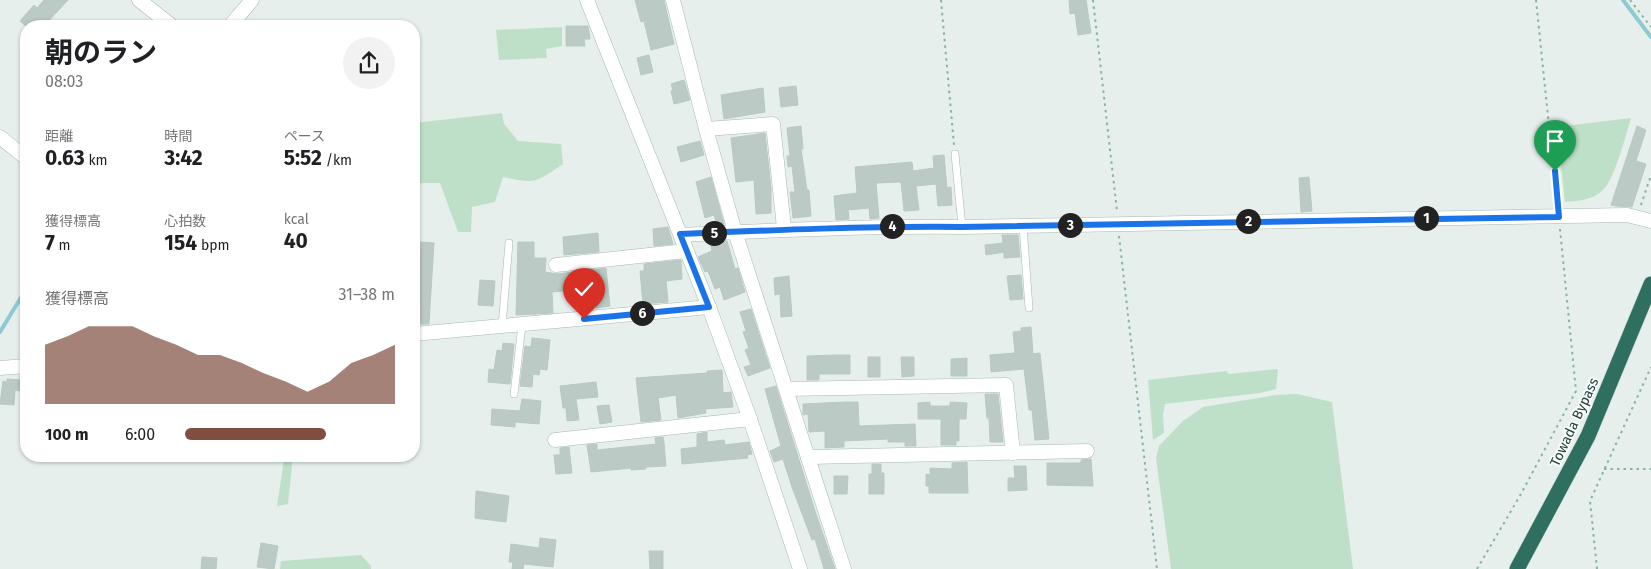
<!DOCTYPE html>
<html lang="ja">
<head>
<meta charset="utf-8">
<style>
  body { margin:0; font-family:"Fira Sans","Noto Sans JP",sans-serif; background:#f2f2f2; color:#202124; height:100vh; display:flex; flex-direction:column; font-size:19px; white-space:nowrap }
  * { box-sizing:border-box; margin:0 }
  p { font-size:16px; color:#757577 }
  .icon { flex:none; width:28px; height:28px; fill:none; stroke:currentColor; stroke-width:2; stroke-linecap:round; stroke-linejoin:round }
  .map { position:relative; flex:1; overflow:hidden }
  .sheet { position:absolute; left:20px; top:20px; width:400px; height:442px; display:flex; flex-direction:column; background:#fff; border-radius:20px; box-shadow:0 1px 4px #0004 }
  .sheet>* { flex:none }
  .pin { position:absolute; display:grid; place-items:center; width:42px; height:42px; color:#fff; margin:-51px -21px; border-radius:50% 50% 50% 0; rotate:-45deg; box-shadow:0 0 5px #0007 }
  .pin .icon { rotate:45deg }
  .km { position:absolute; width:25px; height:25px; margin:-12px; border-radius:50%; background:#222; color:#fff; font-size:14px; line-height:25px; text-align:center }
  .round { display:grid; place-items:center; flex:none; width:52px; height:52px; border-radius:26px; background:#f2f2f2 }
  .summary { display:flex; align-items:center; justify-content:space-between; height:85px; padding:0 25px }
  h1 { font-size:28px; font-weight:700; line-height:38px }
  .metrics { display:grid; grid-template-columns:repeat(3,1fr); gap:8px; height:85px; padding:5px 25px }
  .metrics div { display:grid; align-content:center }
  .metrics b { font-size:21px; font-weight:700 }
  .metrics small { font-size:14px; font-weight:400 }
  .metrics p { font-size:14px }
  .chart { height:140px; padding:10px 25px }
  .chart p { display:flex; justify-content:space-between }
  .chart svg { width:100%; height:90px; margin-top:5px; fill:#7f4e3f; opacity:.7 }
  ul { padding:0 25px; list-style:none; font-size:16px }
  li { display:grid; grid-template-columns:80px 60px 1fr; align-items:center; height:38px }
  li i { height:12px; border-radius:6px; background:#7f4e3f }
  .map>svg:first-child { display:block }
  .green { fill:#bfe0c8 }
  .lines { fill:none; stroke-linecap:round; stroke-linejoin:round }
  .stream { stroke:#8ec9d4; stroke-width:4 }
  .building { fill:#bbcac4; stroke:#b8c9c2 }
  .lane-casing { stroke:#a8b8b2; stroke-width:8 }
  .street-casing { stroke:#a8b8b2; stroke-width:15 }
  .highway-casing { stroke:#c2cac8; stroke-width:16 }
  .path { stroke:#86b3a5; stroke-width:2; stroke-dasharray:2.5 4; stroke-linecap:butt }
  .lane { stroke:#fff; stroke-width:7 }
  .street { stroke:#fff; stroke-width:14 }
  .highway { stroke:#2f6f62; stroke-width:15 }
  .route-casing { stroke:#fff; stroke-width:10 }
  .route { stroke:#1a73e8; stroke-width:6 }
  .labels { text-anchor:middle; stroke-width:4; stroke-linejoin:round; paint-order:stroke }
  .street-label { font-size:14px; fill:#24423a; stroke:#f7fbf9 }
</style>
</head>
<body>
<div class="map">
<svg width="1651" height="569" viewBox="0 0 1651 569">
  <rect width="100%" height="100%" fill="#e6efeb"/>
  <g class="green">
    <polygon points="562,27 562,46 546,49 547,58 499,60 496,30"/>
    <path d="M502,113L504,124L518,141L561,144L563,164C535,183 536,184 503,177L495,202L472,207L471,232H458L440,183H414V123Z"/>
    <path d="M1631,118C1626,134 1614,182 1602,191C1592,200 1578,201 1565,202L1557,127Z"/>
    <polygon points="1278,369 1276,389 1260,393 1165,404 1163,414 1164,433 1153,440 1148,380 1226,371 1229,374"/>
    <polygon points="1297,394 1332,402 1353,569 1171,569 1156,458 1159,446 1183,421 1203,407 1276,395"/>
    <polygon points="262,456 293,456 288,504 277,506 284,459"/>
    <polygon points="361,555 371,566 371,569 280,569 281,561"/>
  </g>
  <g class="lines">
    <g class="stream">
      <polyline points="1623,0 1651,37"/>
      <polyline points="0,332 26,289"/>
    </g>
  </g>
  <g class="building">
    <polygon points="44,0 68,0 44,26 26,26 20,21 34,5 37,8"/>
    <polygon points="635,0 664,0 674,44 651,50 644,21 641,22"/>
    <polygon points="1069,0 1086,0 1091,33 1078,35 1075,13 1070,14"/>
    <polygon points="566,26 588,26 590,39 584,39 585,46 566,46"/>
    <polygon points="649,55 653,72 641,75 637,58"/>
    <polygon points="684,80 690,100 674,104 671,91 673,90 671,84"/>
    <polygon points="796,86 798,105 781,107 779,88"/>
    <polygon points="763,88 765,112 724,119 721,95"/>
    <polygon points="801,126 803,149 801,149 807,190 809,190 811,216 793,218 790,192 795,192 792,166 788,167 787,156 790,156 787,128"/>
    <polygon points="1637,126 1646,130 1636,161 1646,164 1632,207 1617,206 1611,205"/>
    <polygon points="765,133 771,189 771,213 756,214 754,180 736,182 731,138"/>
    <polygon points="700,141 704,155 681,162 677,147"/>
    <polygon points="944,155 947,188 951,187 952,205 938,206 936,184 916,186 919,210 904,211 901,182 876,183 879,218 870,219 869,208 848,210 849,219 836,220 834,196 857,193 855,167 912,162 913,171 934,168 933,156"/>
    <polygon points="711,177 724,224 717,224 714,215 705,218 696,182"/>
    <polygon points="1309,177 1312,211 1301,212 1299,178"/>
    <polygon points="668,227 673,244 654,246 653,229"/>
    <polygon points="598,233 599,252 564,255 563,237"/>
    <polygon points="1002,235 1018,235 1020,257 1004,258 1004,252 986,255 985,245 1003,243"/>
    <polygon points="727,241 735,269 738,268 745,292 724,300 720,287 715,289 708,271 705,272 698,257 712,251 710,242"/>
    <polygon points="421,242 434,243 429,324 417,324 417,307 415,307"/>
    <polygon points="518,242 534,242 534,258 546,258 545,272 557,274 606,268 610,306 596,308 594,288 552,292 553,313 516,315"/>
    <polygon points="681,260 682,279 666,281 668,302 643,304 640,271 644,271 644,264"/>
    <polygon points="1021,275 1023,299 1010,300 1007,276"/>
    <polygon points="789,276 792,316 781,317 780,294 775,295 774,278"/>
    <polygon points="480,280 495,281 493,306 478,305"/>
    <polygon points="751,309 770,368 748,376 744,367 751,365 745,350 749,348 743,332 746,331 740,312"/>
    <polygon points="1031,327 1033,354 1040,353 1049,439 1035,440 1032,410 1029,410 1024,369 991,372 990,355 1015,353 1013,332 1021,331 1021,328"/>
    <polygon points="532,338 550,340 547,370 540,369 539,375 533,374 532,387 520,386 525,346 531,347"/>
    <polygon points="503,343 514,344 510,384 488,382 489,369 494,370 497,350 502,351"/>
    <polygon points="836,355 850,355 850,374 819,374 819,380 807,380 807,356"/>
    <rect x="868" y="357" width="12" height="20"/>
    <polygon points="901,357 914,357 914,376 902,377"/>
    <polygon points="967,358 967,376 951,376 951,359"/>
    <polygon points="722,370 723,393 731,392 733,407 705,409 706,413 678,418 676,395 658,398 661,420 641,422 636,378 707,373 707,371"/>
    <polygon points="7,379 23,380 22,391 15,390 14,405 0,404 3,381 7,382"/>
    <polygon points="596,382 598,397 576,399 579,420 567,421 566,408 563,408 560,386"/>
    <polygon points="776,386 815,511 835,569 824,569 815,539 812,540 792,487 783,459 774,462 770,451 781,446 765,389"/>
    <polygon points="985,394 998,394 1003,442 990,442 989,418 987,418"/>
    <polygon points="522,399 541,401 539,424 515,422 515,427 491,425 492,409 520,411"/>
    <polygon points="845,402 858,402 859,426 915,424 916,446 905,446 905,442 888,442 888,439 844,441 844,447 825,448 825,431 809,432 808,414 803,415 803,404"/>
    <polygon points="930,402 930,406 950,406 950,402 967,403 966,419 959,419 959,441 956,441 956,445 941,445 941,419 918,419 918,403"/>
    <polygon points="609,405 612,422 600,424 597,406"/>
    <polygon points="707,432 707,442 724,440 725,445 749,442 752,454 747,455 748,458 682,464 681,449 697,447 697,434"/>
    <polygon points="663,437 664,443 660,444 664,443 666,466 646,467 646,469 631,470 631,468 591,472 587,445 597,444 597,450 656,444 655,438"/>
    <polygon points="569,447 572,473 556,474 554,455 560,455 560,448"/>
    <polygon points="1091,459 1093,486 1047,485 1047,463 1081,463 1081,460"/>
    <polygon points="967,462 968,493 929,493 929,486 926,486 926,474 930,475 930,468 952,469 952,463"/>
    <polygon points="872,464 881,464 881,473 884,473 884,494 869,494 869,474 872,474"/>
    <polygon points="1014,466 1026,466 1027,490 1008,491 1008,478 1015,478"/>
    <polygon points="834,476 848,476 847,494 834,494"/>
    <polygon points="476,491 509,496 506,522 475,518"/>
    <polygon points="540,538 556,540 553,567 524,564 523,569 512,569 513,562 509,562 511,544 539,548"/>
    <polygon points="261,543 278,546 274,569 257,567"/>
    <polygon points="649,551 663,551 663,569 650,569"/>
    <polygon points="202,557 217,558 216,569 201,569"/>
  </g>
  <g class="lines">
    <defs>
      <g id="lane">
        <polyline points="955,154 962,227"/>
        <polyline points="1023,226 1029,308"/>
        <polyline points="502,326 509,243"/>
        <polyline points="514,394 522,325"/>
      </g>
      <g id="street">
        <polyline points="139,0 172,26"/>
        <polyline points="587,0 709,307 750,419 800,569"/>
        <polyline points="673,0 706,129 735,232 844,569"/>
        <polyline points="230,26 252,0"/>
        <polyline points="706,129 773,124 784,228"/>
        <polyline points="0,137 26,158"/>
        <path d="M681,235C774,230 868,226 962,227L1627,215L1651,221"/>
        <polyline points="556,265 686,251"/>
        <polyline points="414,334 709,307"/>
        <polyline points="0,368 26,366"/>
        <polyline points="787,389 1006,385 1013,453"/>
        <polyline points="555,440 750,419"/>
        <polyline points="808,457 1087,451"/>
      </g>
      <polyline id="highway" points="1517,569 1588,436 1651,284"/>
    </defs>
    <use href="#lane" class="lane-casing"/>
    <use href="#street" class="street-casing"/>
    <use href="#highway" class="highway-casing"/>
    <g class="path">
      <polyline points="941,0 954,145"/>
      <polyline points="1093,0 1117,211"/>
      <polyline points="1536,0 1557,204"/>
      <polyline points="1630,0 1651,27"/>
      <polyline points="1641,205 1651,175"/>
      <polyline points="1119,236 1157,569"/>
      <polyline points="1604,469 1651,469"/>
      <polyline points="1477,569 1521,494 1576,391 1560,229"/>
      <polyline points="1597,569 1590,501 1651,367"/>
    </g>
    <use href="#lane" class="lane"/>
    <use href="#street" class="street"/>
    <use href="#highway" class="highway"/>
  </g>
  <g class="lines">
    <defs>
      <path id="route" d="M584,319L709,307L680,234C774,230 868,226 962,227L1559,217L1555,171"/>
    </defs>
    <use href="#route" class="route-casing"/>
    <use href="#route" class="route"/>
  </g>
  <g class="labels">
    <g class="street-label">
      <text transform="translate(1574 422) rotate(-65)" y="5">Towada Bypass</text>
    </g>
  </g>
</svg>
<div class="pin" style="left:1555px;top:171px;background:#1e9e55"><svg class="icon" aria-label="arrive" viewBox="0 0 24 24"><path d="M6 21V4h12l-3 4 3 4H6"/></svg></div>
<div class="pin" style="left:584px;top:319px;background:#d93025"><svg class="icon" aria-label="check" viewBox="0 0 24 24"><path d="M5 12l5 5 9-10"/></svg></div>
<b class="km" style="left:1426px;top:218px">1</b>
<b class="km" style="left:1248px;top:221px">2</b>
<b class="km" style="left:1070px;top:225px">3</b>
<b class="km" style="left:892px;top:226px">4</b>
<b class="km" style="left:714px;top:233px">5</b>
<b class="km" style="left:642px;top:313px">6</b>
<section class="sheet">
<div class="summary"><div><h1>朝のラン</h1><p>08:03</p></div><a class="round"><svg class="icon" aria-label="share" viewBox="0 0 24 24"><path d="M12 15V3M7 8l5-5 5 5M5 13v7h14v-7"/></svg></a></div>
<div class="metrics">
<div><p>距離</p><b>0.63<small> km</small></b></div>
<div><p>時間</p><b>3:42</b></div>
<div><p>ペース</p><b>5:52<small> /km</small></b></div>
</div>
<div class="metrics">
<div><p>獲得標高</p><b>7<small> m</small></b></div>
<div><p>心拍数</p><b>154<small> bpm</small></b></div>
<div><p>kcal</p><b>40</b></div>
</div>
<div class="chart"><p><span>獲得標高</span>31–38 m</p>
<svg viewBox="0 0 160 44" preserveAspectRatio="none"><path d="M0 44V15L10 11L20 6L30 6L40 6L50 11L60 15L70 20L80 20L90 24L100 29L110 33L120 38L130 33L140 24L150 20L160 15V44z"/></svg>
</div>
<ul>
<li><b>100 m</b>6:00<i style="width:67%"></i></li>
</ul>
</section>
</div>
</body>
</html>
